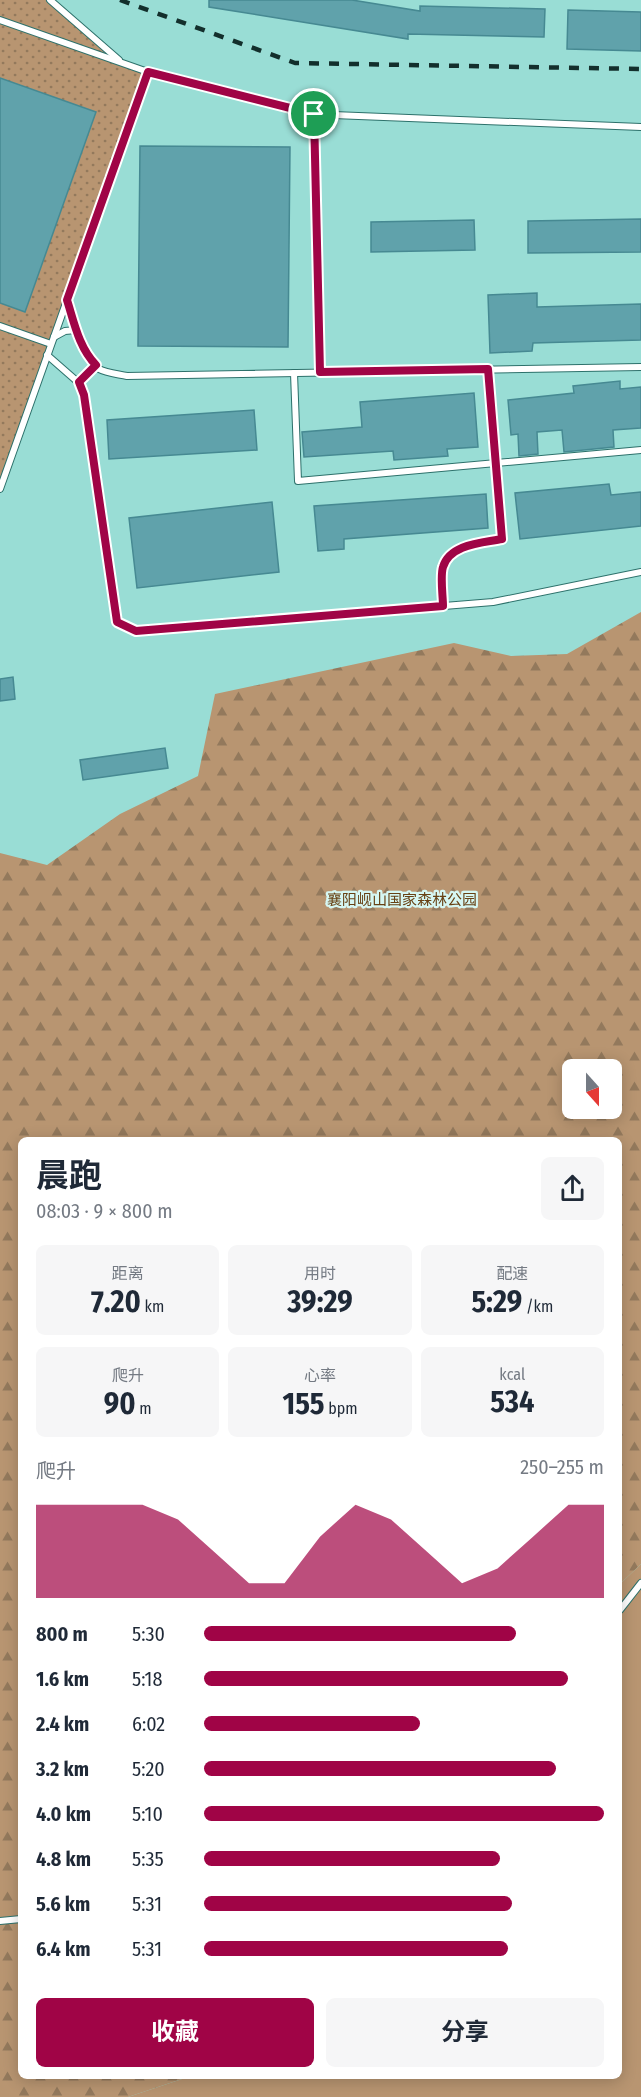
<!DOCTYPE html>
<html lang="zh">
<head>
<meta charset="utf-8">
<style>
  body { margin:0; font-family:"Fira Sans Condensed","Noto Sans SC",sans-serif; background:#f6f6f7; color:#1f2937; height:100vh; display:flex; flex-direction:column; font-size:22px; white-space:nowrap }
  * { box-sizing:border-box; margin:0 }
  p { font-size:20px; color:#747a83 }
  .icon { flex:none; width:33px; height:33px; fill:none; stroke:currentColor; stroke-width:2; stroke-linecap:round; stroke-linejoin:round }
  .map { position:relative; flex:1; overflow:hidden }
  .panel { position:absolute; left:18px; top:1137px; width:604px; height:942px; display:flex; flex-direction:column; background:#fff; border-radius:9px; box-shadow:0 3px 15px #0003 }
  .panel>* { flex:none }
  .needle { width:39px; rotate:159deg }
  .tools { position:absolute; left:562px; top:1059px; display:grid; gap:12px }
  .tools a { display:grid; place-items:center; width:60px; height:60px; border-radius:9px; background:#fff; box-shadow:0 3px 15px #0003; font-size:30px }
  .pin { position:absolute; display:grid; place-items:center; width:51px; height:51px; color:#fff; margin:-26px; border:3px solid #fff; border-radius:50%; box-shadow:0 2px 6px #0007 }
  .round { display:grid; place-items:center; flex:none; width:63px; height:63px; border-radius:9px; background:#f6f6f7 }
  .overview { display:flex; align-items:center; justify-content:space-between; height:102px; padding:0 18px }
  h1 { font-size:33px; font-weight:700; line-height:45px }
  .metrics { display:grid; grid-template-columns:repeat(3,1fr); gap:9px; height:102px; padding:6px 18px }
  .metrics div { display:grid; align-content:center; border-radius:9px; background:#f6f6f7; text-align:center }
  .metrics b { font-size:30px; font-weight:700 }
  .metrics small { font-size:16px; font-weight:400 }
  .metrics p { font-size:16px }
  .chart { height:168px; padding:12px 18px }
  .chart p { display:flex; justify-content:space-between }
  .chart svg { width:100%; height:108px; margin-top:6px; fill:#a00446; opacity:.7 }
  .cta { display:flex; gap:12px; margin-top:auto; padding:12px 18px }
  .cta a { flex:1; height:69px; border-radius:9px; background:#a00446; color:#fff; font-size:24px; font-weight:700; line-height:69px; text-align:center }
  .cta a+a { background:#f6f6f7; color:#1f2937 }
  ul { padding:0 18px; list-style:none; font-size:20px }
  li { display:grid; grid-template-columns:96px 72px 1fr; align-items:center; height:45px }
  li i { height:15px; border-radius:8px; background:#a00446 }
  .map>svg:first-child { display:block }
  .grass { fill:url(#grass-dots) }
  .forest { fill:url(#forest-firs); fill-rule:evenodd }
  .green { fill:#b89571 }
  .building { fill:#60a2ab; stroke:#468992; stroke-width:1.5 }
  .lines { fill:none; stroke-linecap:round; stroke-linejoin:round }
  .lane-casing { stroke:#2d716b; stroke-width:8 }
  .lane { stroke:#fff; stroke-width:6 }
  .rail { stroke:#132f2c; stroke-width:4.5; stroke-dasharray:10 10; stroke-linecap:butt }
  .route-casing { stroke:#fff; stroke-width:12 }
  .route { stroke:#a00446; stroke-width:8 }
  .labels { text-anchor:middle; stroke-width:4.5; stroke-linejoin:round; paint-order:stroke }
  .park-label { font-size:15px; fill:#674114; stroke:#d6f7f3 }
</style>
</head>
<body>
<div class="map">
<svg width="641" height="2097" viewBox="0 0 641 2097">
  <defs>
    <pattern id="grass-dots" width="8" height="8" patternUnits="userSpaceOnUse" patternTransform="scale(1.5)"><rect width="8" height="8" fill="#b89571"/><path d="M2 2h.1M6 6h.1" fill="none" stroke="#93795c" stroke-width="1.8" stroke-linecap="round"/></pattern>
    <pattern id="forest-firs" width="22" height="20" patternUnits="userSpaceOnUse" patternTransform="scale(1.5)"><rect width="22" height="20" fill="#b89571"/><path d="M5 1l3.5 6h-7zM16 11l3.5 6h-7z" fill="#93795c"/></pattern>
  </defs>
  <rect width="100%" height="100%" fill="#99ddd5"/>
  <polygon class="grass" points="0,0 50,0 122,63 148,72 0,489"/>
  <path class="forest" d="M641,612V1564L620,1584V1140H21V2076H191L128,2097H0V853L47,865L120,814L198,776L215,694L454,643L511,656L567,654ZM573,1070H612V1108H573Z"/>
  <polygon class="green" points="641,1564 641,2097 128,2097 191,2076 620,2076 620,1584"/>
  <g class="building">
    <polygon points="209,0 352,0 420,11 420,6 545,9 544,37 408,34 408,39 209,7"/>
    <polygon points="568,10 641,12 641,51 567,49"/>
    <polygon points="0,78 96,112 25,312 0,303"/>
    <polygon points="140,146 290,147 288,347 138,346"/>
    <polygon points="641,219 641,252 528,253 528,221"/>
    <polygon points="474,220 475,250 371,252 371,222"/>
    <polygon points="537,293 537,307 641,304 641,340 533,343 532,351 490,353 488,295"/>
    <polygon points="620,381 620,389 641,387 641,428 613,430 614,447 564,452 562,430 537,432 538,454 519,456 518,434 511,435 508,400 574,393 573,386"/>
    <polygon points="474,393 478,447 447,449 448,456 394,460 393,451 304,457 302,432 362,427 360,402"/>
    <polygon points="254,410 257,450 109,459 107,420"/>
    <polygon points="609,484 611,495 641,492 641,526 520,539 515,493"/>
    <polygon points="486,494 488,528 344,539 344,549 318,551 314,506"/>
    <polygon points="272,502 279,572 137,588 129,518"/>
    <polygon points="13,677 15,699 0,701 0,679"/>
    <polygon points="165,748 168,768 83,780 80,760"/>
  </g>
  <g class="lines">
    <defs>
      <g id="lane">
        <polyline points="50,0 119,60"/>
        <polyline points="0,20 148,72 0,489"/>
        <polyline points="148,72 308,114 641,127"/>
        <polyline points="314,114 320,372"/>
        <path d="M67,300C73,319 81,356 99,369C106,373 118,374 127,376L641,367"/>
        <polyline points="0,326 51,344"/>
        <polyline points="54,337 65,331 76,330"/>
        <polyline points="47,355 79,383 84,395 117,622 136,631 493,602 641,572"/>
        <polyline points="294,373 298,481 641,450"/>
        <polyline points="79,383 96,365"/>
        <path d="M443,606C443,597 440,576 443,567C450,544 482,543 502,539L488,370"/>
        <polyline points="620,1610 641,1583"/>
        <polyline points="0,1921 21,1919"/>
      </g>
    </defs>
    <use href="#lane" class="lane-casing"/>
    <use href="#lane" class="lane"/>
    <polyline class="rail" points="120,0 295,63 641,69"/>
  </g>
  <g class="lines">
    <defs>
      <path id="route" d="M148,72L314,114L320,372L488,369L502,539C482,543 450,544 443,567C440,576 443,597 443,606L136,631L117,622L84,395L79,382L96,365C79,348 74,322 67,300Z"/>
    </defs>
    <use href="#route" class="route-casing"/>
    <use href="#route" class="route"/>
  </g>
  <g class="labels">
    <g class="park-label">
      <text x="402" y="905">襄阳岘山国家森林公园</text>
    </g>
  </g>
</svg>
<div class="tools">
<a><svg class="needle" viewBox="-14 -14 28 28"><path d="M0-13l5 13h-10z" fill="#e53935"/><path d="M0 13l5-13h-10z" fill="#747a83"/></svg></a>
</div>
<div class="pin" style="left:314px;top:114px;background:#1e9e55"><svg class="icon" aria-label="arrive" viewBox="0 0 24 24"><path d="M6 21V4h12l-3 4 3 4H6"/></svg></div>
<section class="panel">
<div class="overview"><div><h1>晨跑</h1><p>08:03 · 9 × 800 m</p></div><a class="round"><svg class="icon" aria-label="share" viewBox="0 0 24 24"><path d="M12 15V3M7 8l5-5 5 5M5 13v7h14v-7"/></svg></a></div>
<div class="metrics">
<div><p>距离</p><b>7.20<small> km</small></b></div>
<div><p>用时</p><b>39:29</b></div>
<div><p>配速</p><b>5:29<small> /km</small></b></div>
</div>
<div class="metrics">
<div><p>爬升</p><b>90<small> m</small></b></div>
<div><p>心率</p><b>155<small> bpm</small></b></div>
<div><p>kcal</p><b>534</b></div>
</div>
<div class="chart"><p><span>爬升</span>250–255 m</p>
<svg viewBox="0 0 160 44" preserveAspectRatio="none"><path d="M0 44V6L10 6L20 6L30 6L40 12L50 25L60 38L70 38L80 19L90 6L100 12L110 25L120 38L130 32L140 19L150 6L160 6V44z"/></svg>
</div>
<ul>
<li><b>800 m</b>5:30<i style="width:78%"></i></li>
<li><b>1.6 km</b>5:18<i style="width:91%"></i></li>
<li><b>2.4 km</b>6:02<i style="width:54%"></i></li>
<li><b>3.2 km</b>5:20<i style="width:88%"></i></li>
<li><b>4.0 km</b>5:10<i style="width:100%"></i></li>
<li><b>4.8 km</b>5:35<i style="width:74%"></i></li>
<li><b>5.6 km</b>5:31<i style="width:77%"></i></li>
<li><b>6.4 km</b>5:31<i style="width:76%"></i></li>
</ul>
<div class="cta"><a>收藏</a><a>分享</a></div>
</section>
</div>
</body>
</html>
